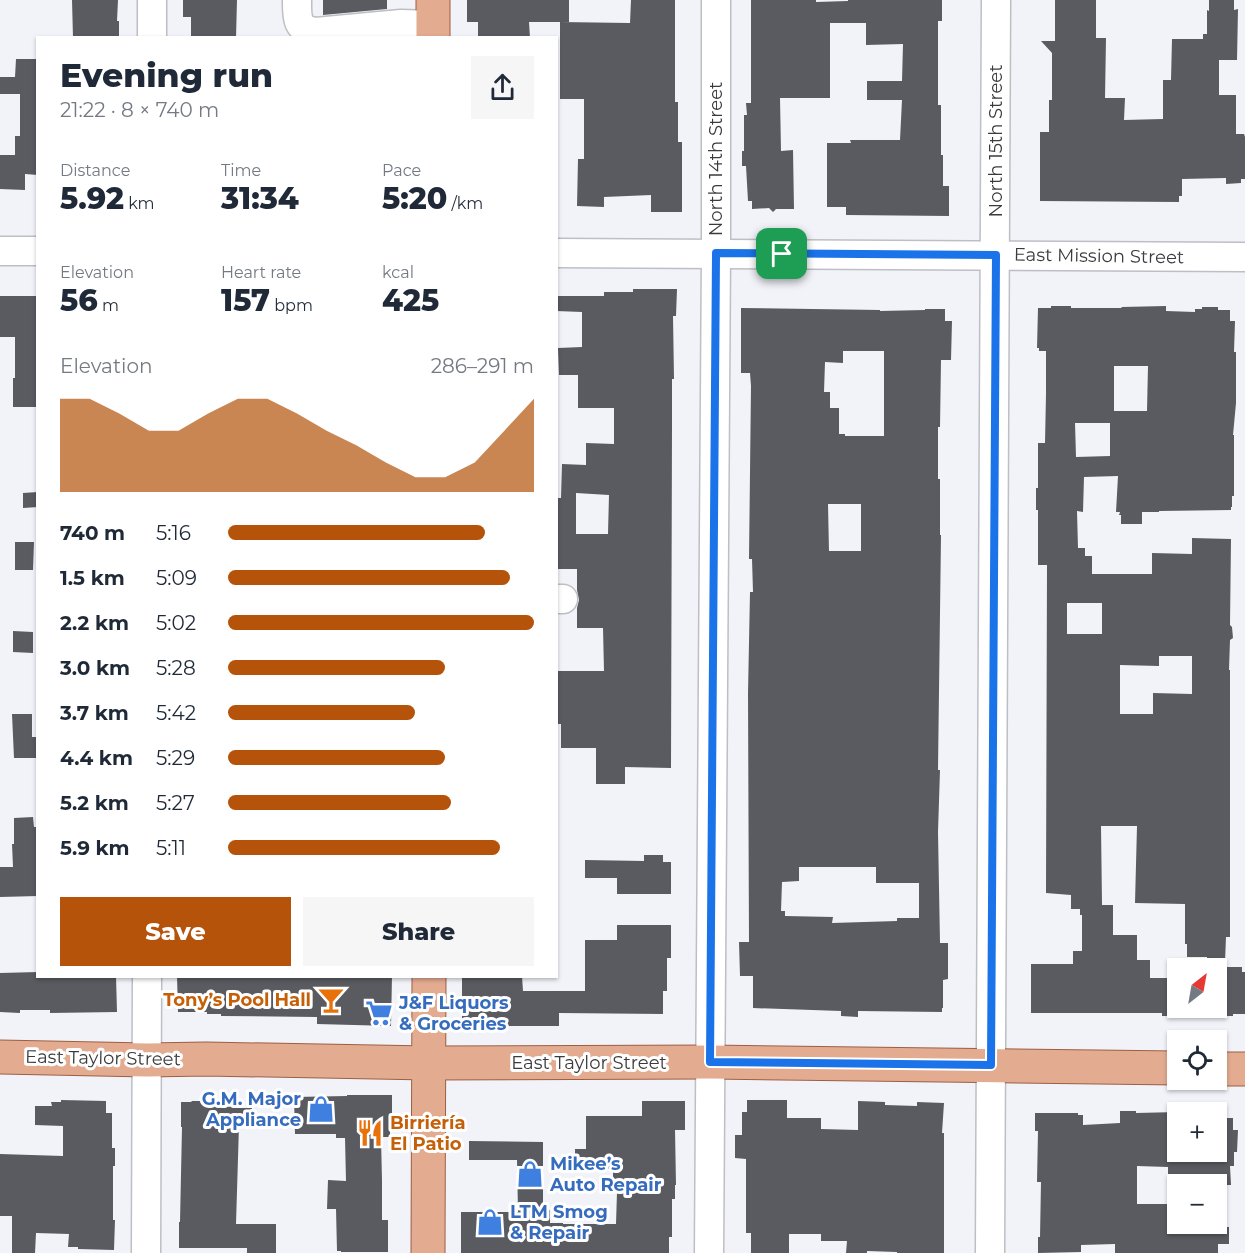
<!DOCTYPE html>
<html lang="en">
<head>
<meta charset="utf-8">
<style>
  body { margin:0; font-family:Montserrat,sans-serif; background:#f6f6f7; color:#1f2937; height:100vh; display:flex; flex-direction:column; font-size:22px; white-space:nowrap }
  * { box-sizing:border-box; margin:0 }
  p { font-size:20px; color:#747a83 }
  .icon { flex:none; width:33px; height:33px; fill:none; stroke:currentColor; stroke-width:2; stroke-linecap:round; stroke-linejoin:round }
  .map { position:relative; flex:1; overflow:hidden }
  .drawer { position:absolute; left:36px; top:36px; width:522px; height:942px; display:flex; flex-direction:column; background:#fff; border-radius:0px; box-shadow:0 2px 4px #0004 }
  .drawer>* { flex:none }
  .needle { width:39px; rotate:31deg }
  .fabs { position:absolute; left:1167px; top:958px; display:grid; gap:12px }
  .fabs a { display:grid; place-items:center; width:60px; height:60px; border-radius:0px; background:#fff; box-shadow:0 2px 4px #0004; font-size:30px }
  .pin { position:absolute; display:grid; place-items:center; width:51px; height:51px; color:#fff; margin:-26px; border-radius:12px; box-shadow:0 3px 9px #0006 }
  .round { display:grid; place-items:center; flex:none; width:63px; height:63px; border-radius:0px; background:#f6f6f7 }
  .overview { display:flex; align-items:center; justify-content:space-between; height:102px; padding:0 24px }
  h1 { font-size:33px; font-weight:800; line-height:45px }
  .figures { display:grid; grid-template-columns:repeat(3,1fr); gap:9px; height:102px; padding:6px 24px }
  .figures div { display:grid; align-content:center }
  .figures b { font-size:30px; font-weight:800 }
  .figures small { font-size:16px; font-weight:400 }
  .figures p { font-size:16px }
  .chart { height:168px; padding:12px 24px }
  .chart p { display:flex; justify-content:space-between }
  .chart svg { width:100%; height:108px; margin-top:6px; fill:#b45309; opacity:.7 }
  .action { display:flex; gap:12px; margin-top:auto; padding:12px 24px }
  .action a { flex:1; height:69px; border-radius:0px; background:#b45309; color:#fff; font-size:24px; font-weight:800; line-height:69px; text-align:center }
  .action a+a { background:#f6f6f7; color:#1f2937 }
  ul { padding:0 24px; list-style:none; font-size:20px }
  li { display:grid; grid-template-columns:96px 72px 1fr; align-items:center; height:45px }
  li i { height:15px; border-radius:8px; background:#b45309 }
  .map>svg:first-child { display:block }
  .building { fill:#595b60; fill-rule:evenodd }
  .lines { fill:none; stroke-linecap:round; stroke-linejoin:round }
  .minor-casing { stroke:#bdbfc4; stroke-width:31 }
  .major-casing { stroke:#9c5f43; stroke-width:35 }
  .minor { stroke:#fff; stroke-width:28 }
  .major { stroke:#e3ab90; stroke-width:33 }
  .route-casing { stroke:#fff; stroke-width:12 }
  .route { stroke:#1a73e8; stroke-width:8 }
  .labels { text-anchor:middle; stroke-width:6; stroke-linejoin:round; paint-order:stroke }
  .street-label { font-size:18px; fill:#3b3b3e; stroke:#fff }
  .food-label { font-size:18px; font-weight:bold; fill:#c56008; stroke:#fff; text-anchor:end }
  .shop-label { font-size:18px; font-weight:bold; fill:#366cbe; stroke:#fff; text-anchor:start }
</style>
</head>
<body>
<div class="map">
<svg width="1245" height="1253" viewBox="0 0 1245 1253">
  <rect width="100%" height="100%" fill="#f1f3f9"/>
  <g class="building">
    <polygon points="72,0 118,0 117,21 119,21 119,38 73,38"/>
    <polygon points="183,0 237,0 236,38 191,38 191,17 183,17"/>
    <polygon points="323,0 387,0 387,9 323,15"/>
    <polygon points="467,0 569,0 569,22 529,22 530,38 478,38 478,22 467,22"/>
    <polygon points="631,0 675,0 675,102 678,102 678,142 682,142 682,212 651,212 651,195 604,197 604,207 577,206 578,159 584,159 584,99 560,99 560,22 630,23"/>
    <polygon points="751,0 816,0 816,2 848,1 848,0 942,0 942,21 938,21 938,105 941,105 941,155 943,155 943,186 949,186 949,216 846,215 846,207 827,207 827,143 851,143 850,140 900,140 902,100 867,100 867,81 902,81 903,44 866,45 866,23 830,23 830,98 780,98 781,151 793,150 794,209 776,209 773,212 769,208 752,209 752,201 748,201 746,166 742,166 742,151 744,151 744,115 747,115 746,103 751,103"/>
    <polygon points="1055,0 1096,0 1096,38 1106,38 1105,98 1125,98 1124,120 1163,119 1163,80 1171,80 1172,39 1203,39 1203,34 1207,34 1207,10 1209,11 1209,0 1234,0 1234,10 1238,9 1237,60 1219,60 1219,95 1236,95 1236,134 1244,134 1245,137 1245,179 1241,179 1241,183 1226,184 1226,178 1182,179 1182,196 1179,196 1179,202 1040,201 1040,132 1049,132 1049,100 1052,100 1052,53 1041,41 1055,41"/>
    <polygon points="16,59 38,59 38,175 25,174 25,190 0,189 0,155 15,155 15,136 20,136 20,94 0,94 0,77 15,77"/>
    <path d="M633,289H677L676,316H673L674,379H672V425L671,768L625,767V784H596V748H561V724H556V671H604L603,628H577V608L579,600L577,590V569H556V498H561L562,464L586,465V443L614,444V408H578V375H559L558,348L582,347V312L556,311V296H604V292H633ZM576,493L609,495L608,534H576Z"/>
    <polygon points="0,296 38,296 38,407 13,407 13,378 15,378 15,337 0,337"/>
    <path d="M1051,306H1071V308H1121L1122,307L1166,306V311L1195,312V309H1202V307H1218V310H1230V321H1235L1234,352H1236V403L1233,435H1234V496H1232V507H1231V510L1159,511V512H1142V524H1121V515H1119L1120,512H1116L1118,476L1084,477L1083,512L1077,511L1078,548H1085V556H1092V574H1152V553L1192,554V538L1231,539L1230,625L1232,627L1233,638L1230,640L1229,670H1230V937H1226L1225,962L1207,961V957H1187V944H1185V904L1135,903L1137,826H1101L1102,905H1113V935H1137V960H1150V978H1178V1016H1162V1013H1031V964H1073V951H1082V915H1080V909H1071V895L1046,893L1047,565H1038V510H1036V488H1038V443H1045L1046,394V351H1039V348H1037L1038,308H1051ZM1114,366H1148L1147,411H1114ZM1075,423H1110V456L1076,457ZM1067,603H1102V634H1067ZM1159,656H1192V694L1153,693V714H1120V665L1159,666Z"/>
    <path d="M741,308L880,310V311L925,310V309H945V321H952L951,360H941L940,427H938V479H940V535H941L938,770H940L938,832L940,943H948V979L943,980V1008H942V1012L858,1011V1017L841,1016V1011L753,1008V976H740L739,942H749L748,693L750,592H753L752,559H749L751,386L750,373H741ZM843,351H884V436H845V434H839V408H830V392H824L825,362L843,363ZM828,504H861V551H829ZM799,867H876V883H919V918H897V921L832,923L833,917L785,916V911H781L782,882L799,881Z"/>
    <polygon points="38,492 38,507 23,508 23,493"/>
    <polygon points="15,542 34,542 33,570 15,570"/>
    <polygon points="13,631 33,632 33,653 13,652"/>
    <polygon points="12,714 32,714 32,737 38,737 38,758 14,758"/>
    <polygon points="33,817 34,827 38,827 38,896 0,897 0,867 13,867 12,844 14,844 14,818"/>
    <polygon points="644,855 663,855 663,862 671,862 671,894 617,894 617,878 585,878 585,860 644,861"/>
    <polygon points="617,925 671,925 671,958 667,958 667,991 663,991 663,1014 559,1013 559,1026 462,1026 462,976 522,976 523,991 585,991 585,940 617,940"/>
    <polygon points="1216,967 1242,967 1242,972 1245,972 1245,1014 1233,1014 1233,1016 1216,1016"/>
    <polygon points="38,972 38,976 116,976 117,1012 50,1013 50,1010 20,1010 20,1013 0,1012 0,973"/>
    <polygon points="177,976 285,978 285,976 392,976 391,1026 317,1024 317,1017 221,1016 221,1014 207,1014 207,1012 178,1012"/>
    <polygon points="347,1095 392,1095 392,1129 390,1129 390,1137 381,1137 382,1181 382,1220 388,1220 388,1252 341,1252 341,1251 337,1251 336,1209 327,1209 328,1180 346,1181 345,1138 336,1138 336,1134 295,1134 294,1097 347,1096"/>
    <polygon points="61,1100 106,1101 106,1113 112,1113 112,1148 115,1148 115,1166 113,1166 113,1220 115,1220 114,1250 78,1249 78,1247 68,1247 69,1234 36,1233 35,1253 12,1253 12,1216 0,1216 0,1154 63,1156 63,1126 35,1125 35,1106 52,1106 51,1102 61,1102"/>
    <polygon points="747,1100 787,1100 787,1118 821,1118 821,1129 858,1130 858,1101 885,1102 885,1105 917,1106 917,1102 944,1103 942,1133 944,1133 944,1253 897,1253 897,1252 867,1251 867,1253 846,1253 847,1241 821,1241 821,1234 789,1234 789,1253 751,1253 751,1233 746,1233 746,1159 735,1158 735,1135 742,1135 742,1112 747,1112"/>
    <polygon points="192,1101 225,1101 225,1102 235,1102 235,1108 252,1108 252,1125 239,1125 236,1224 276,1224 276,1253 247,1253 247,1248 179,1248 179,1222 180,1222 182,1127 181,1127 181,1102 191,1102"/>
    <polygon points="642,1101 685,1101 685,1130 675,1130 676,1185 675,1185 675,1199 672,1199 672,1237 669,1237 669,1253 461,1253 461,1212 518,1212 517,1160 469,1160 469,1141 543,1142 543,1210 550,1210 550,1223 563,1223 563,1224 616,1224 617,1192 613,1192 613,1169 575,1169 575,1149 586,1149 586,1116 642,1116"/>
    <polygon points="1120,1111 1136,1111 1136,1113 1178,1112 1178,1152 1216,1152 1216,1118 1233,1118 1233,1130 1238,1130 1237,1152 1234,1152 1234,1166 1230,1166 1231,1185 1168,1185 1168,1167 1137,1166 1137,1204 1178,1204 1178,1227 1229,1227 1229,1244 1218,1244 1218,1253 1115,1253 1115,1244 1081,1245 1081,1252 1038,1253 1038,1237 1040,1237 1041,1182 1037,1182 1038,1131 1035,1131 1035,1113 1078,1113 1078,1115 1083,1115 1083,1125 1120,1123"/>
  </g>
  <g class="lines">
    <defs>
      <g id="minor">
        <path d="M297,0C297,17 296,30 316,32L401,24L433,25"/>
        <polyline points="152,38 152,0"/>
        <polyline points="0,251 38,251"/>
        <polyline points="556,253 1245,257"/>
        <polyline points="556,599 563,599"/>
        <polyline points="146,1253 147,976"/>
        <polyline points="709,1253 716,253 716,0"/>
        <polyline points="990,1253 996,0"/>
      </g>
      <g id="major">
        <polyline points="433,38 433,0"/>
        <polyline points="0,1057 147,1060 206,1059 429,1063 710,1062 1178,1068"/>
        <polyline points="1216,1069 1245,1069"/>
        <polyline points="428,1253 429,976"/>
      </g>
    </defs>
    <use href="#minor" class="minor-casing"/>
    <use href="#major" class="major-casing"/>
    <use href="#minor" class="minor"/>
    <use href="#major" class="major"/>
  </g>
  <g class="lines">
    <defs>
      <polygon id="route" points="716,253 996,255 991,1065 710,1062"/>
    </defs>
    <use href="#route" class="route-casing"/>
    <use href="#route" class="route"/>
  </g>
  <defs>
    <symbol id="bar-bare" viewBox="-9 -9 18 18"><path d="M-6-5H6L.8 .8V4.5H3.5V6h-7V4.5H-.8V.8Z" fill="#e8710a" stroke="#fff" stroke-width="2.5" paint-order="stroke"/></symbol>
    <symbol id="supermarket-bare" viewBox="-9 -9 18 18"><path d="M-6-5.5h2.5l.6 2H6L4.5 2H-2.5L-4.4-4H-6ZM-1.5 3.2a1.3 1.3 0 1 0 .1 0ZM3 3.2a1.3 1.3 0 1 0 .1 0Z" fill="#3f7fe0" stroke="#fff" stroke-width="2.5" paint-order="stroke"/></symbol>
    <symbol id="shop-bare" viewBox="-9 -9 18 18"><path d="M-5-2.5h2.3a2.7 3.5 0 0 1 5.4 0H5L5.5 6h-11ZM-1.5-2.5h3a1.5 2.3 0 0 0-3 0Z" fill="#3f7fe0" stroke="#fff" stroke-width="2.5" paint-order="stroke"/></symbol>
    <symbol id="restaurant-bare" viewBox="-9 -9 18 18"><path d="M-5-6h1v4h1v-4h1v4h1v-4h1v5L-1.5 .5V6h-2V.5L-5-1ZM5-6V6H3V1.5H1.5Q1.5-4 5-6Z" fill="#e8710a" stroke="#fff" stroke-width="2.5" paint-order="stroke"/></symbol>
  </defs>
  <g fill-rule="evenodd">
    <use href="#bar-bare" x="312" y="981" width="38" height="38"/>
    <use href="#supermarket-bare" x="360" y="994" width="38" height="38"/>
    <use href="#shop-bare" x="302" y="1090" width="38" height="38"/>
    <use href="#restaurant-bare" x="351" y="1114" width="38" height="38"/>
    <use href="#shop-bare" x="511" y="1155" width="38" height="38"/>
    <use href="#shop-bare" x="471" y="1203" width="38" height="38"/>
  </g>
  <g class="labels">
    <g class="street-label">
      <text transform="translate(996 141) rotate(-90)" y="6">North 15th Street</text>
      <text transform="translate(716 159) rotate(-90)" y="6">North 14th Street</text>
      <text transform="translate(1099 256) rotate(1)" y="6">East Mission Street</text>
      <text transform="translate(103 1058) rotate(1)" y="6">East Taylor Street</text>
      <text x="589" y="1069">East Taylor Street</text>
    </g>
    <g class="food-label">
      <text x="311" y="1006">Tony’s Pool Hall</text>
      <text x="390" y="1129" text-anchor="start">Birriería<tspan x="390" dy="21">El Patio</tspan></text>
    </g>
    <g class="shop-label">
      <text x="399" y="1009">J&amp;F Liquors<tspan x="399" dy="21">&amp; Groceries</tspan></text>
      <text x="301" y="1105" text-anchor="end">G.M. Major<tspan x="301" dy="21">Appliance</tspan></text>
      <text x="550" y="1170">Mikee’s<tspan x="550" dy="21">Auto Repair</tspan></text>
      <text x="510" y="1218">LTM Smog<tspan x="510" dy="21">&amp; Repair</tspan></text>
    </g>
  </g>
</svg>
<div class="fabs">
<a><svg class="needle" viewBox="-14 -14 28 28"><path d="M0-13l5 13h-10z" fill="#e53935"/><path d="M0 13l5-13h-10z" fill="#747a83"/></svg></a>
<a><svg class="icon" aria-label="locate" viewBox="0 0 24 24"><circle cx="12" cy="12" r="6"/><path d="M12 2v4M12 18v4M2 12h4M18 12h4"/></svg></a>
<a>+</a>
<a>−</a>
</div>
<div class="pin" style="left:782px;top:254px;background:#1e9e55"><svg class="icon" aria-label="arrive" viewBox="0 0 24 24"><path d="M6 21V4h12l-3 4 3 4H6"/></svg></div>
<section class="drawer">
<div class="overview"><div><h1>Evening run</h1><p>21:22 · 8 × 740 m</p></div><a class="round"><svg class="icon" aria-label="share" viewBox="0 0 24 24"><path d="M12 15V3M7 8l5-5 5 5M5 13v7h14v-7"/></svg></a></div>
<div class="figures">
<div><p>Distance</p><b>5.92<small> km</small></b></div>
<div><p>Time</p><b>31:34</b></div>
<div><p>Pace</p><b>5:20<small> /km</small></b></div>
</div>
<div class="figures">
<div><p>Elevation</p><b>56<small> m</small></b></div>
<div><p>Heart rate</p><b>157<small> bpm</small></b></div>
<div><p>kcal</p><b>425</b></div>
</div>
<div class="chart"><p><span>Elevation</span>286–291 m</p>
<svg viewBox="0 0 160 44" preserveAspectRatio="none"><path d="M0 44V6L10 6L20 12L30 19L40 19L50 12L60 6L70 6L80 12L90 19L100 25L110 32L120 38L130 38L140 32L150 19L160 6V44z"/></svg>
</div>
<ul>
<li><b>740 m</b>5:16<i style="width:84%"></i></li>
<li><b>1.5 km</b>5:09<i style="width:92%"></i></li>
<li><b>2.2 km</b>5:02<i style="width:100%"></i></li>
<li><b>3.0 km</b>5:28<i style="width:71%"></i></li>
<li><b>3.7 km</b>5:42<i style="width:61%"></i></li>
<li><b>4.4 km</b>5:29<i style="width:71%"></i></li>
<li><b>5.2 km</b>5:27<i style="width:73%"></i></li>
<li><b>5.9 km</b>5:11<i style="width:89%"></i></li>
</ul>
<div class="action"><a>Save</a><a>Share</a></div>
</section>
</div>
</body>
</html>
